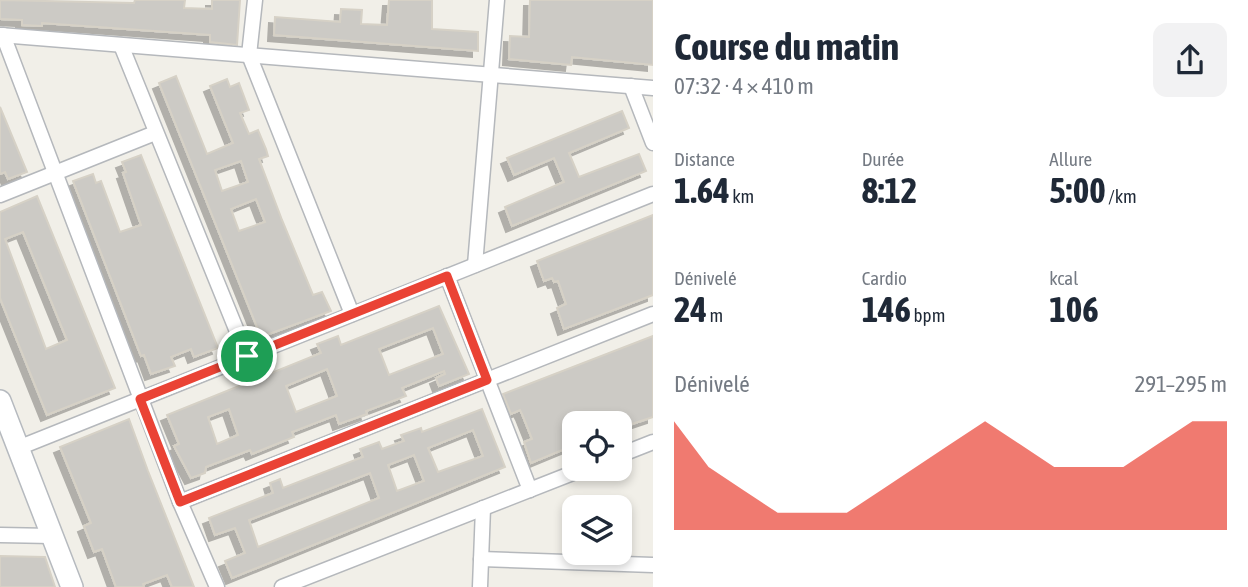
<!DOCTYPE html>
<html lang="fr">
<head>
<meta charset="utf-8">
<style>
  body { margin:0; font-family:"Asap Condensed",sans-serif; background:#f2f2f3; color:#1f2937; height:100vh; display:flex; flex-direction:column; font-size:26px; white-space:nowrap }
  * { box-sizing:border-box; margin:0 }
  p { font-size:23px; color:#747a83 }
  .icon { flex:none; width:38px; height:38px; fill:none; stroke:currentColor; stroke-width:2; stroke-linecap:round; stroke-linejoin:round }
  .map { position:relative; flex:1; overflow:hidden }
  .sheet { display:flex; flex-direction:column; background:#fff; width:595px }
  .sheet>* { flex:none }
  .buttons { position:absolute; left:562px; top:411px; display:grid; gap:14px }
  .buttons a { display:grid; place-items:center; width:70px; height:70px; border-radius:14px; background:#fff; box-shadow:0 4px 10px #0003; font-size:35px }
  .pin { position:absolute; display:grid; place-items:center; width:60px; height:60px; color:#fff; margin:-30px; border:4px solid #fff; border-radius:50%; box-shadow:0 2px 7px #0007 }
  .round { display:grid; place-items:center; flex:none; width:74px; height:74px; border-radius:14px; background:#f2f2f3 }
  .head { display:flex; align-items:center; justify-content:space-between; height:119px; padding:0 21px }
  h1 { font-size:38px; font-weight:700; line-height:52px }
  .figures { display:grid; grid-template-columns:repeat(3,1fr); gap:10px; height:119px; padding:7px 21px }
  .figures div { display:grid; align-content:center }
  .figures b { font-size:35px; font-weight:700 }
  .figures small { font-size:19px; font-weight:400 }
  .figures p { font-size:19px }
  .chart { height:196px; padding:14px 21px }
  .chart p { display:flex; justify-content:space-between }
  .chart svg { width:100%; height:126px; margin-top:7px; fill:#ea4335; opacity:.7 }
  main { display:flex; flex:1; min-height:0 }
  .map>svg:first-child { display:block }
  .building { fill:#cccac5; stroke:#d6d1c6; stroke-width:2; fill-rule:evenodd; filter:url(#shadow) }
  .lines { fill:none; stroke-linecap:round; stroke-linejoin:round }
  .street-casing { stroke:#b5b8bc; stroke-width:17 }
  .secondary-casing { stroke:#b6babf; stroke-width:24 }
  .street { stroke:#fff; stroke-width:14 }
  .secondary { stroke:#fff; stroke-width:21 }
  .route-casing { stroke:#fff; stroke-width:14 }
  .route { stroke:#ea4335; stroke-width:9 }
</style>
</head>
<body>
<main>
<div class="map">
<svg width="653" height="587" viewBox="0 0 653 587">
  <defs>
    <filter id="shadow"><feDropShadow dx="-6" dy="6" stdDeviation="0" flood-color="#0004"/></filter>
  </defs>
  <rect width="100%" height="100%" fill="#f1efe8"/>
  <g class="building">
    <polygon points="0,0 134,3 135,0 185,0 184,8 212,9 212,0 240,0 237,45 210,42 210,35 42,23 42,26 22,25 22,20 0,19"/>
    <polygon points="389,0 432,0 432,29 478,32 478,51 274,35 275,17 340,22 341,9 362,10 361,24 387,25"/>
    <polygon points="530,0 653,0 653,65 572,57 571,65 509,59 510,36 529,37"/>
    <path d="M176,76L207,154L233,143L210,86L227,79L230,87L239,83L249,110L240,113L249,134L258,130L266,149L268,156L259,159L282,220L313,295L322,292L331,311L261,337L159,83ZM241,161L248,182L222,191L215,170ZM256,199L265,222L239,231L231,209Z"/>
    <polygon points="0,107 27,172 8,179 5,172 0,174"/>
    <polygon points="622,111 629,128 569,153 579,177 639,154 646,171 512,226 505,207 564,182 554,158 514,175 507,158"/>
    <polygon points="141,155 218,348 194,357 191,349 171,357 175,366 151,374 144,355 141,356 73,181 93,174 96,183 101,181 120,232 141,225 123,173 126,172 122,162"/>
    <path d="M37,196L115,388L47,415L0,298V212ZM23,232L67,340L46,349L5,239Z"/>
    <polygon points="653,215 653,295 564,329 557,308 566,304 558,281 554,282 552,278 544,281 537,261"/>
    <path d="M439,306L469,374L439,386L436,378L445,374L444,371L402,388L406,396L366,411L367,414L339,424L336,415L292,432L294,437L264,449L252,454L250,450L206,467L205,473L191,478L174,446L179,444L167,415L321,353L317,344L338,336L341,345ZM433,328L443,354L389,375L379,349ZM327,369L337,396L296,412L286,386ZM229,409L238,435L217,444L208,417Z"/>
    <polygon points="653,336 653,417 620,428 620,424 564,424 572,446 531,463 524,442 532,439 522,414 520,410 511,414 503,394"/>
    <path d="M482,409L505,467L232,578L225,561L245,553L235,528L215,535L209,518L273,493L270,483L280,479L283,488L363,457L360,449L379,442L382,449L404,441L401,435L421,428L422,432ZM473,430L483,456L438,472L428,448ZM414,455L424,481L397,491L388,465ZM370,473L379,498L258,547L249,520Z"/>
    <polygon points="129,419 148,471 194,587 172,587 167,575 143,584 144,587 116,587 102,549 94,552 84,526 91,523 60,447"/>
    <polygon points="0,556 45,557 55,587 0,587"/>
  </g>
  <g class="lines">
    <defs>
      <g id="street">
        <polyline points="255,0 249,55 352,314"/>
        <polyline points="0,35 653,88"/>
        <polyline points="3,35 180,502 217,587"/>
        <polyline points="121,45 247,356"/>
        <polyline points="631,86 653,143"/>
        <polyline points="0,195 155,133"/>
        <polyline points="475,265 497,0"/>
        <polyline points="447,276 530,490"/>
        <polyline points="18,448 653,194"/>
        <polyline points="620,455 653,442"/>
        <polyline points="180,502 653,314"/>
        <polyline points="0,535 52,536"/>
        <polyline points="481,559 653,565"/>
        <polyline points="282,587 583,469"/>
        <polyline points="480,587 483,508"/>
      </g>
      <polyline id="secondary" points="0,401 72,587"/>
    </defs>
    <use href="#street" class="street-casing"/>
    <use href="#secondary" class="secondary-casing"/>
    <use href="#street" class="street"/>
    <use href="#secondary" class="secondary"/>
  </g>
  <g class="lines">
    <defs>
      <polygon id="route" points="447,276 487,380 180,502 140,399"/>
    </defs>
    <use href="#route" class="route-casing"/>
    <use href="#route" class="route"/>
  </g>
</svg>
<div class="buttons">
<a><svg class="icon" aria-label="locate" viewBox="0 0 24 24"><circle cx="12" cy="12" r="6"/><path d="M12 2v4M12 18v4M2 12h4M18 12h4"/></svg></a>
<a><svg class="icon" aria-label="layers" viewBox="0 0 24 24"><path d="M12 4l9 5-9 5-9-5zM3 14l9 5 9-5"/></svg></a>
</div>
<div class="pin" style="left:247px;top:356px;background:#1e9e55"><svg class="icon" aria-label="arrive" viewBox="0 0 24 24"><path d="M6 21V4h12l-3 4 3 4H6"/></svg></div>
</div>
<section class="sheet">
<div class="head"><div><h1>Course du matin</h1><p>07:32 · 4 × 410 m</p></div><a class="round"><svg class="icon" aria-label="share" viewBox="0 0 24 24"><path d="M12 15V3M7 8l5-5 5 5M5 13v7h14v-7"/></svg></a></div>
<div class="figures">
<div><p>Distance</p><b>1.64<small> km</small></b></div>
<div><p>Durée</p><b>8:12</b></div>
<div><p>Allure</p><b>5:00<small> /km</small></b></div>
</div>
<div class="figures">
<div><p>Dénivelé</p><b>24<small> m</small></b></div>
<div><p>Cardio</p><b>146<small> bpm</small></b></div>
<div><p>kcal</p><b>106</b></div>
</div>
<div class="chart"><p><span>Dénivelé</span>291–295 m</p>
<svg viewBox="0 0 160 44" preserveAspectRatio="none"><path d="M0 44V6L10 22L20 30L30 38L40 38L50 38L60 30L70 22L80 14L90 6L100 14L110 22L120 22L130 22L140 14L150 6L160 6V44z"/></svg>
</div>
</section>
</main>
</body>
</html>
